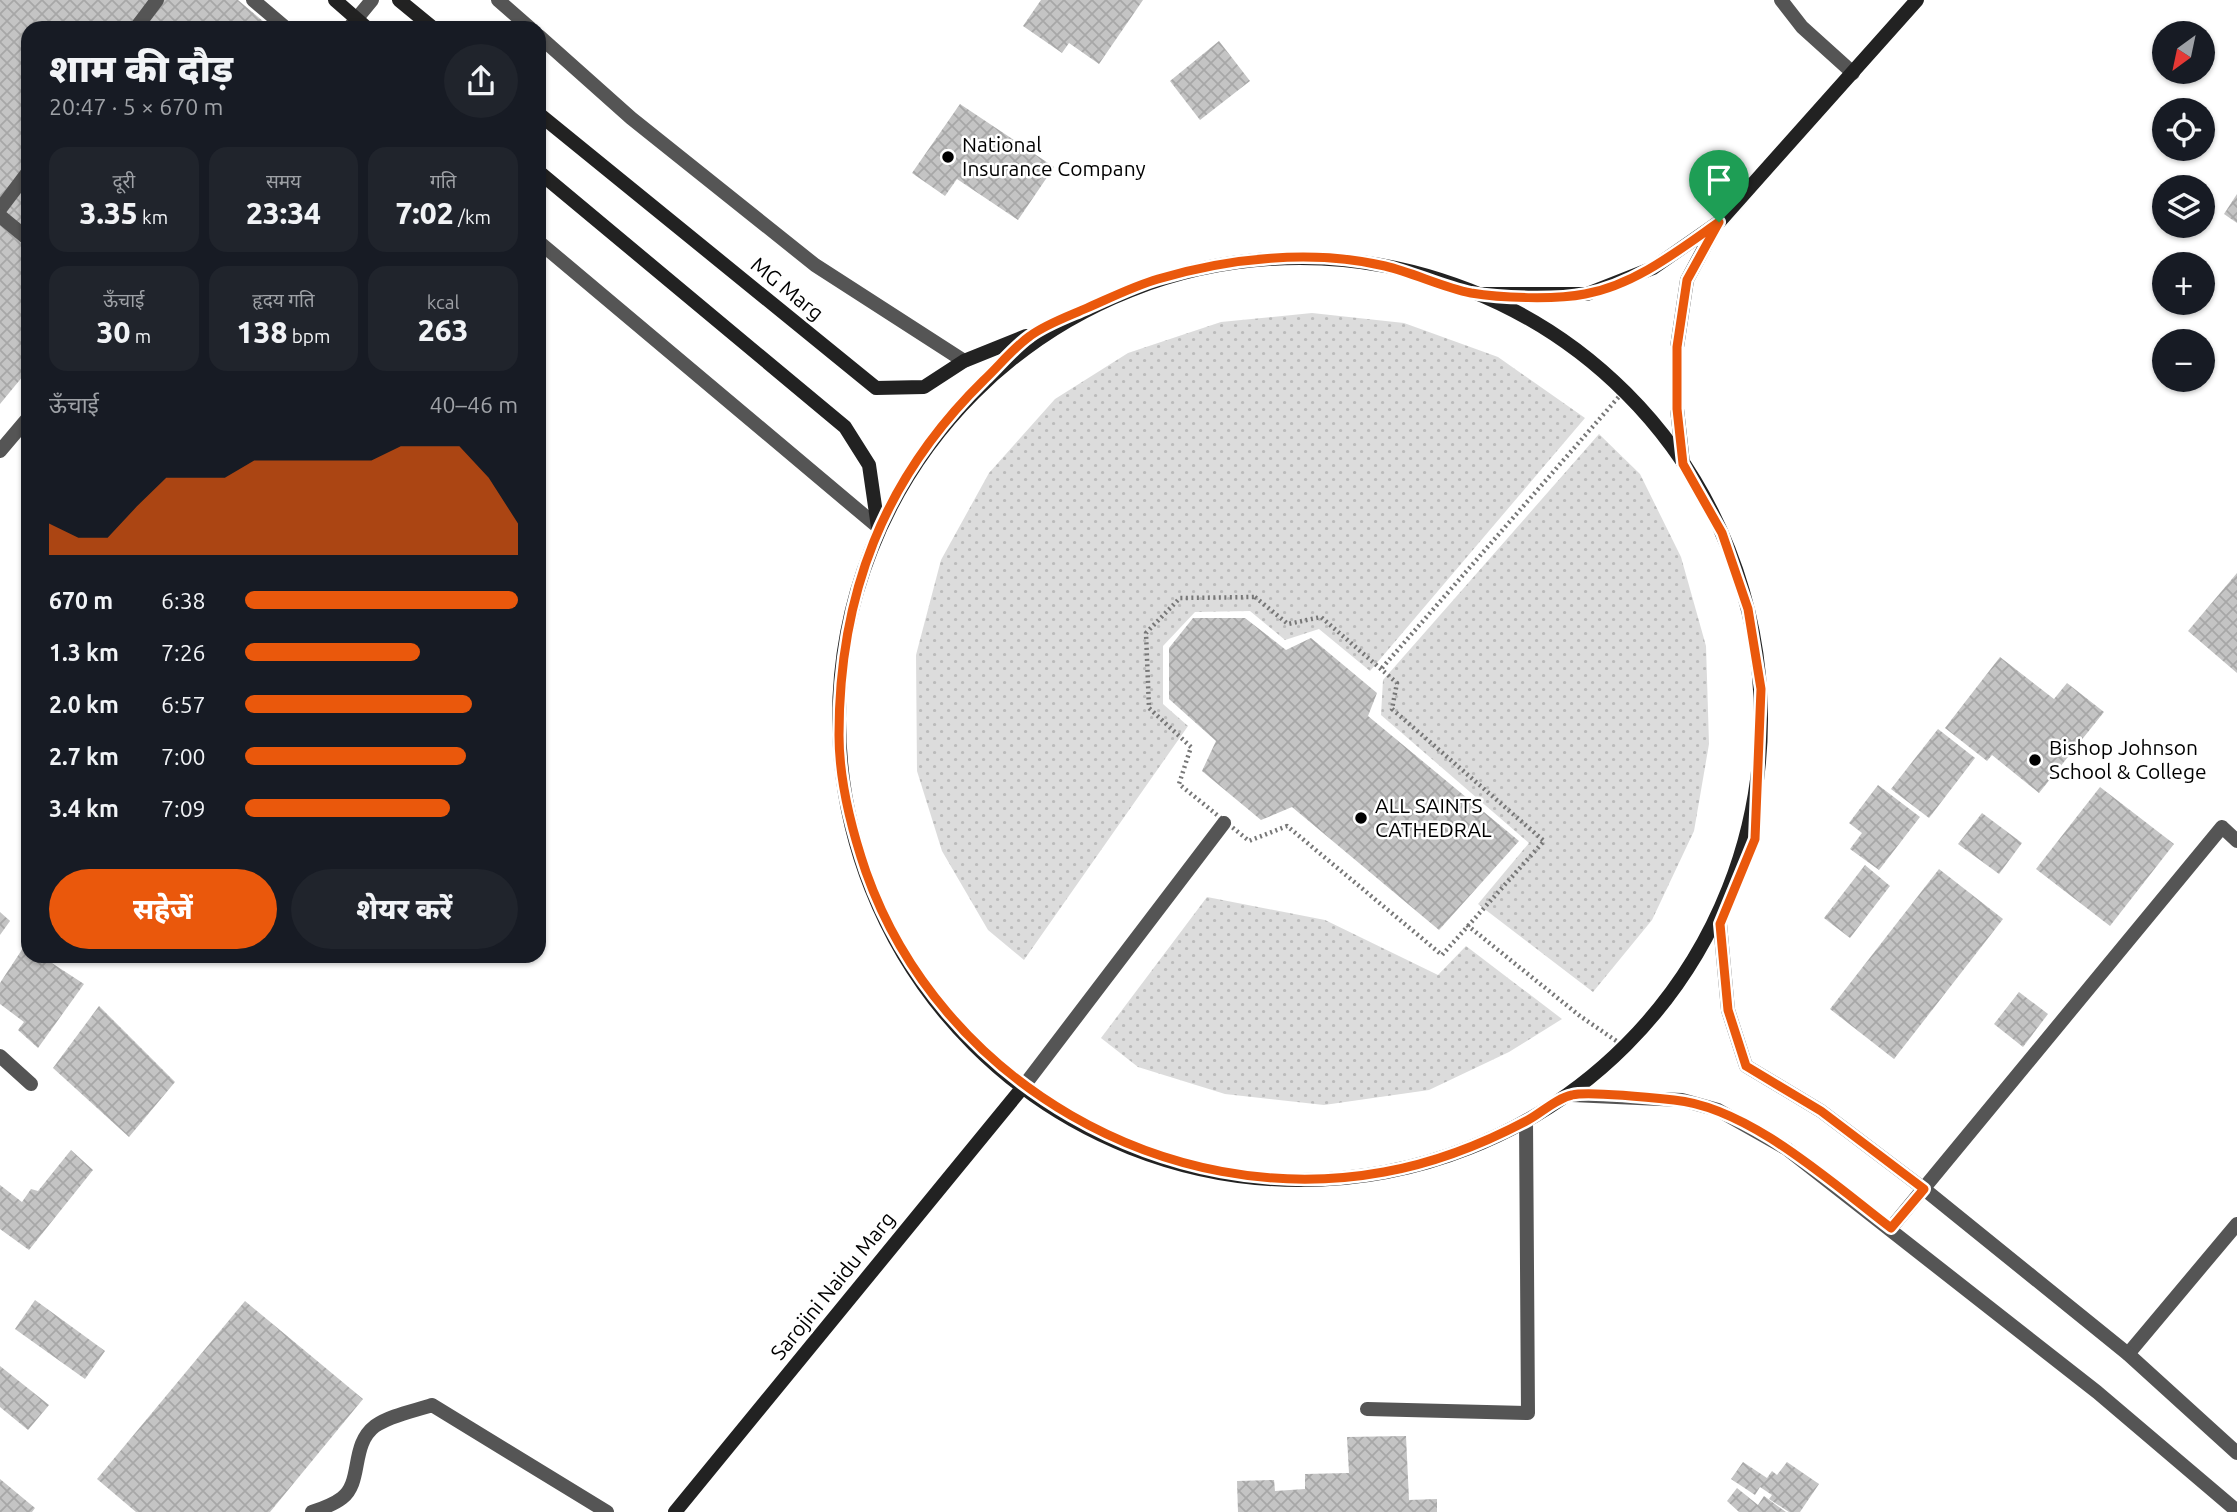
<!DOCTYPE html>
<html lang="hi">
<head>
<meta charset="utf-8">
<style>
  body { margin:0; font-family:Ubuntu,"Noto Sans Devanagari",sans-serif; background:#20242c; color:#f1f3f6; height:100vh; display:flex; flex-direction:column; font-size:26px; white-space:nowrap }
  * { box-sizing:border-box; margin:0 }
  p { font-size:23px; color:#9ea1a6 }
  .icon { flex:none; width:38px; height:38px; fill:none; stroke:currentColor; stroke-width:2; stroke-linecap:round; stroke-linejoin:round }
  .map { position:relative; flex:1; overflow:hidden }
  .details { position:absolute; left:21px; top:21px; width:525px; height:942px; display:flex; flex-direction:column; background:#171b24; border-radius:21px; box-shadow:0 2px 5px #0004 }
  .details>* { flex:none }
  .needle { width:46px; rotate:213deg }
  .buttons { position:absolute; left:2152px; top:21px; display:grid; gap:14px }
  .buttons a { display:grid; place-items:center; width:63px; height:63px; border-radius:50%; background:#171b24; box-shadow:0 2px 5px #0004; font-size:35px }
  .pin { position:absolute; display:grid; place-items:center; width:60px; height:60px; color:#fff; margin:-72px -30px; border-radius:50% 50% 50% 0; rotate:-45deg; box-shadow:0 0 7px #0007 }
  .pin .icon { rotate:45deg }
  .round { display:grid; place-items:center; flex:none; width:74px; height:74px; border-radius:37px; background:#20242c }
  .overview { display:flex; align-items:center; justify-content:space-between; height:119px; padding:0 28px }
  h1 { font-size:38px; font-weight:800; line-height:52px }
  .metrics { display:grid; grid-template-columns:repeat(3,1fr); gap:10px; height:119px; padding:7px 28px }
  .metrics div { display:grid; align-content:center; border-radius:18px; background:#20242c; text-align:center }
  .metrics b { font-size:30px; font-weight:800 }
  .metrics small { font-size:19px; font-weight:400 }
  .metrics p { font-size:19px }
  .chart { height:196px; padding:14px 28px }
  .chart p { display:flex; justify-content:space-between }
  .chart svg { width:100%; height:126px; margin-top:7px; fill:#ea580c; opacity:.7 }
  .primary-button { display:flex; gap:14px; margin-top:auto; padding:14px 28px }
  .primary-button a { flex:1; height:80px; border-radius:42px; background:#ea580c; color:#fff; font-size:28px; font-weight:800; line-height:80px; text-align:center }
  .primary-button a+a { background:#20242c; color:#f1f3f6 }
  ul { padding:0 28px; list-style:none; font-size:23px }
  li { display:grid; grid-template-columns:112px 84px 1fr; align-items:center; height:52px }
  li i { height:18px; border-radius:9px; background:#ea580c }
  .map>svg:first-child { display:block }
  .grass { fill:url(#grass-dots) }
  .building { fill:url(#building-cross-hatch) }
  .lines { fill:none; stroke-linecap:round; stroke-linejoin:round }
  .path { stroke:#777; stroke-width:4.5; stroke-dasharray:2 3.5; stroke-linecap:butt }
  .service { stroke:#555; stroke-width:14 }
  .minor { stroke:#555; stroke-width:14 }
  .tertiary { stroke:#555; stroke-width:14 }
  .secondary { stroke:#222; stroke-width:14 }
  .route-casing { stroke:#fff; stroke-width:14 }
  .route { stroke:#ea580c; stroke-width:9 }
  .poi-dot { fill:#000; stroke:#fff; stroke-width:2.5 }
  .labels { text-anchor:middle; stroke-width:5; stroke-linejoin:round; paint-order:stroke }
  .poi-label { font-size:21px; fill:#000; stroke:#fff; text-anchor:start }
  .street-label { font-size:21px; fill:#000; stroke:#fff }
</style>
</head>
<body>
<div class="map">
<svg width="2237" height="1512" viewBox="0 0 2237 1512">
  <defs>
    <pattern id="grass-dots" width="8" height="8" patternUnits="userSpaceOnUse" patternTransform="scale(1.75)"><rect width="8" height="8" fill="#dcdcdc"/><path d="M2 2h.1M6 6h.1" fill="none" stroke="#bbb" stroke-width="1.8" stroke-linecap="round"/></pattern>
    <pattern id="building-cross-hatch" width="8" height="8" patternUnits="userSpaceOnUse" patternTransform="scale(1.75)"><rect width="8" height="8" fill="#c4c4c4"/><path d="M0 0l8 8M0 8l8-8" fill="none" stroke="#a7a7a7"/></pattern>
  </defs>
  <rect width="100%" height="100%" fill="#fff"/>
  <g class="grass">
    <polygon points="1312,313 1404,323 1498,357 1585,418 1370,671 1319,629 1285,640 1250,611 1195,612 1163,646 1163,704 1188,726 1024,960 988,930 942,851 917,771 916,655 941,560 989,473 1055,399 1128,353 1221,322"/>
    <polygon points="1599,434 1640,474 1681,557 1706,646 1709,744 1694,831 1652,920 1593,992 1478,904 1529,843 1381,715 1383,680"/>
    <polygon points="1207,897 1325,920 1438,975 1466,946 1562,1019 1509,1052 1429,1090 1324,1105 1225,1094 1138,1067 1101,1038"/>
  </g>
  <g class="building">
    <polygon points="0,0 238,0 271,28 28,28 28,370 0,404"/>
    <polygon points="1041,0 1143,0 1099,64 1069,43 1062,53 1023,26"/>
    <polygon points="1219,41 1250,81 1200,120 1170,81"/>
    <polygon points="960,104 1054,167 1018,220 957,179 945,196 912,173"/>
    <polygon points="2237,194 2237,223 2224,214"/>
    <polygon points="2237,573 2237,673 2188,631"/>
    <polygon points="1193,618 1245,618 1286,650 1311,638 1377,693 1368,716 1519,841 1439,930 1292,807 1261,820 1202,771 1216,741 1169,699 1169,648"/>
    <polygon points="2000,657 2054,699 2067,683 2104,712 2039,793 1992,755 1987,761 1945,728"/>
    <polygon points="1938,729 1975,758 1929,818 1891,789"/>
    <polygon points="1878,785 1920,817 1879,870 1850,849 1862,833 1849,823"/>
    <polygon points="2100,787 2174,844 2110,926 2036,869"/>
    <polygon points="1982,813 2022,843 1999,874 1958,844"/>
    <polygon points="1865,865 1890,886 1850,938 1824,918"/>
    <polygon points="1939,869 2003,919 1894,1059 1830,1009"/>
    <polygon points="0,912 10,921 0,935"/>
    <polygon points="25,945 28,956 41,956 84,984 38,1048 18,1030 24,1022 0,1004 0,983"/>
    <polygon points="2019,992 2048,1014 2023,1047 1994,1024"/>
    <polygon points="99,1006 175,1082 129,1137 53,1068"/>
    <polygon points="71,1150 93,1170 29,1250 0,1229 0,1185 22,1202 31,1189 38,1191"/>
    <polygon points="35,1300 105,1351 85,1379 15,1329"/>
    <polygon points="245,1301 363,1399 270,1512 136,1512 97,1479"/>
    <polygon points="0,1366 49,1405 28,1430 0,1407"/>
    <polygon points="1406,1436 1409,1500 1437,1499 1437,1512 1238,1512 1237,1481 1274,1480 1275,1491 1305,1489 1305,1474 1349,1473 1347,1437"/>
    <polygon points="1743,1462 1767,1478 1772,1471 1777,1475 1787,1462 1819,1484 1800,1512 1789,1512 1769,1499 1772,1495 1760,1487 1755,1495 1731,1479"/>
    <polygon points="0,1479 35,1508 32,1512 0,1512"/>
    <polygon points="1737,1488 1758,1505 1764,1496 1786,1512 1739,1512 1727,1501"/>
  </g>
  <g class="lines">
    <g class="path">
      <polygon points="1255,597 1288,624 1321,617 1397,683 1392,709 1544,841 1442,955 1287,826 1249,841 1179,784 1191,747 1149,708 1146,633 1180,598"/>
      <polyline points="1382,668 1623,392"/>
      <polyline points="1467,925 1580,1016 1631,1051"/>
    </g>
    <g class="service">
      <polyline points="1781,0 1802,27 1853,73"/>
      <polyline points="136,28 157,0"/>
      <polyline points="0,209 28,172"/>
      <polyline points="0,216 28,239"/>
      <polyline points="1023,1087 1224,823"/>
      <path d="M312,1512C321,1509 333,1505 342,1498C363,1482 350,1445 375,1426C391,1415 414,1411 432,1405L607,1512"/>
    </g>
    <g class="minor">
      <polyline points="253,0 286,28"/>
      <polyline points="498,0 530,28"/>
      <polyline points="539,36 631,118 815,265 964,361"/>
      <polyline points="539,242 878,527"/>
      <polyline points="0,1056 31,1084"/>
      <polyline points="1891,1228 2222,827 2237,841"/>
      <polyline points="2128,1354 2237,1224"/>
      <polyline points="1367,1409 1528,1413 1526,1121"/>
    </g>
    <g class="tertiary">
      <polyline points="349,28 372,0"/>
      <polyline points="0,451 28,418"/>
      <polyline points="1720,924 1728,1010 1746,1066 1821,1111 1924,1189 2128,1354 2237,1453"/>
      <polyline points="1572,1095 1682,1100 1718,1110 1787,1149 2097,1392 2237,1511"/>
    </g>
    <g class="secondary">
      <polyline points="335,0 367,28"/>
      <polyline points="399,0 433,28"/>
      <polyline points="539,114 876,388 924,387 964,361 1026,336"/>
      <polyline points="539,172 845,427 869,465 878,527"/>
      <circle cx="1300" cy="719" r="461"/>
      <polyline points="1484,294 1587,294 1653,268 1719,222 1917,0"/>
      <polyline points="1683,463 1677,409 1677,347 1687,280 1716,226"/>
      <polyline points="675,1512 1023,1087"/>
    </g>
  </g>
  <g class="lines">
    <defs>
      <path id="route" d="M1719,222L1687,280L1677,347V409L1683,464L1722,533L1748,609L1761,689L1755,839L1720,924L1728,1010L1746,1066L1821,1111L1924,1189L1891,1228C1833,1184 1749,1107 1674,1100C1655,1098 1587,1091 1572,1095C1557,1098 1541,1113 1528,1120C1483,1144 1434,1163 1384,1172C1166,1212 940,1081 866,872C851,828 839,782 839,735C839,595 883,479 984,380C999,366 1013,348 1030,336C1046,324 1069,316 1087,308C1110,298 1134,286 1158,279C1229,258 1312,249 1385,266C1414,273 1442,287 1471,293C1501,298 1555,300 1585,294C1635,285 1679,250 1719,222Z"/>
    </defs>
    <use href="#route" class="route-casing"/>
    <use href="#route" class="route"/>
  </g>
  <g class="poi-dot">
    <circle cx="948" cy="157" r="7"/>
    <circle cx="2035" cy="760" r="7"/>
    <circle cx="1361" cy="818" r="7"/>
  </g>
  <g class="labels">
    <g class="poi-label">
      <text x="962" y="152">National<tspan x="962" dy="24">Insurance Company</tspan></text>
      <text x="2049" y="755">Bishop Johnson<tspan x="2049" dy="24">School &amp; College</tspan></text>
      <text x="1375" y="813">ALL SAINTS<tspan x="1375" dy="24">CATHEDRAL</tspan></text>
    </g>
    <g class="street-label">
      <text transform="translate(787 289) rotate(39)" y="7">MG Marg</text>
      <text transform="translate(833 1286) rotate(-51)" y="7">Sarojini Naidu Marg</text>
    </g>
  </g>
</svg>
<div class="buttons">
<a><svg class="needle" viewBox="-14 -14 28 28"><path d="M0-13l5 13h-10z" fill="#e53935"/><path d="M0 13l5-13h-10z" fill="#9ea1a6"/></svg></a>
<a><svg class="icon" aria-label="locate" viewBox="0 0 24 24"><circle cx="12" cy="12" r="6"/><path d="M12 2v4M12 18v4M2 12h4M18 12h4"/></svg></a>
<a><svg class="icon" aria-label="layers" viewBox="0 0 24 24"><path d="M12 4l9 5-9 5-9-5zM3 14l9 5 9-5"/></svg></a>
<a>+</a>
<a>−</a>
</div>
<div class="pin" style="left:1719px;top:222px;background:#1e9e55"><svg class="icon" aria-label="arrive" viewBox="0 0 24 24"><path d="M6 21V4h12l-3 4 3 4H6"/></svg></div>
<section class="details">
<div class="overview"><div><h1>शाम की दौड़</h1><p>20:47 · 5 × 670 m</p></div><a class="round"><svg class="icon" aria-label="share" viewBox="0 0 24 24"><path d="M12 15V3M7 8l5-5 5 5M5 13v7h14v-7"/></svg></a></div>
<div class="metrics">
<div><p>दूरी</p><b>3.35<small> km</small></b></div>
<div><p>समय</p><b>23:34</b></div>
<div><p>गति</p><b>7:02<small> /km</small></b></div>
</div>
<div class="metrics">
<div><p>ऊँचाई</p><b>30<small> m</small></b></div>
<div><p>हृदय गति</p><b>138<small> bpm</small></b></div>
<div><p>kcal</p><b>263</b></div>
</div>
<div class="chart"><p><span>ऊँचाई</span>40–46 m</p>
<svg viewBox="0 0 160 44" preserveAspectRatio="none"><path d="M0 44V33L10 38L20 38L30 27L40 17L50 17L60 17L70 11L80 11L90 11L100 11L110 11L120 6L130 6L140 6L150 17L160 33V44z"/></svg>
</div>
<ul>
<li><b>670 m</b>6:38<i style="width:100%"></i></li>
<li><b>1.3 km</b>7:26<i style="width:64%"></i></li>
<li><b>2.0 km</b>6:57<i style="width:83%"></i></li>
<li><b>2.7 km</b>7:00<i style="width:81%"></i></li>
<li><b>3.4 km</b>7:09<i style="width:75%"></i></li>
</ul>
<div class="primary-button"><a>सहेजें</a><a>शेयर करें</a></div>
</section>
</div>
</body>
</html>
